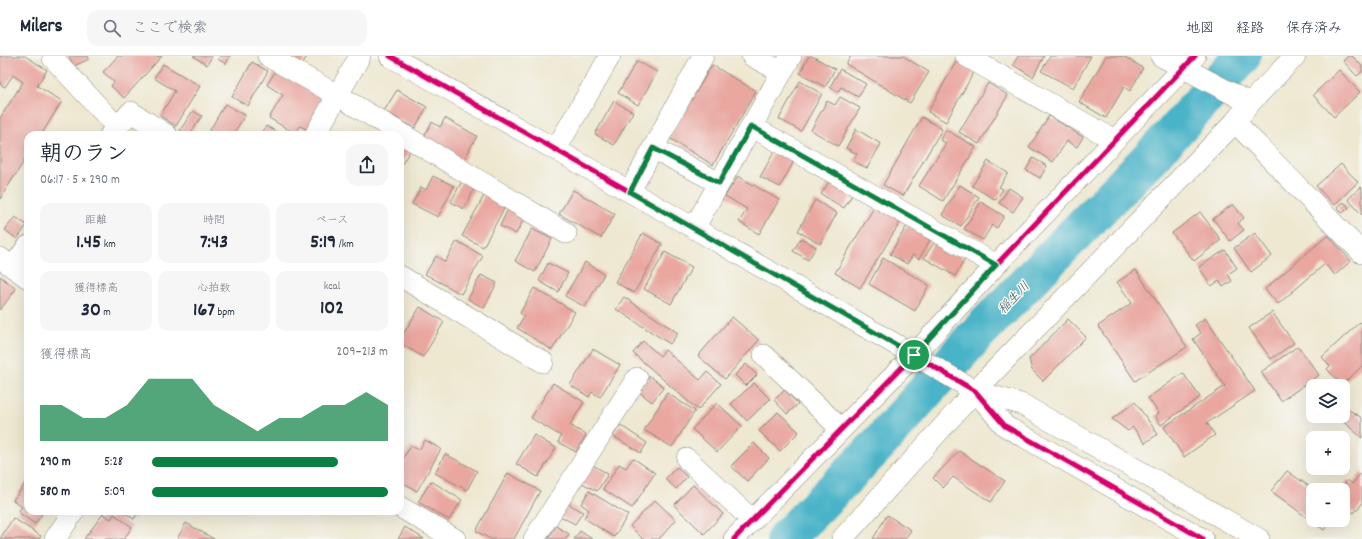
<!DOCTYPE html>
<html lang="ja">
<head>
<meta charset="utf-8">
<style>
  body { margin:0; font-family:Dekko,"Klee One",sans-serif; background:#f6f6f7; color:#1f2937; height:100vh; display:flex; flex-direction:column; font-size:15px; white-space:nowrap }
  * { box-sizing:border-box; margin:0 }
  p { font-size:13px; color:#747a83 }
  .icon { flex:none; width:22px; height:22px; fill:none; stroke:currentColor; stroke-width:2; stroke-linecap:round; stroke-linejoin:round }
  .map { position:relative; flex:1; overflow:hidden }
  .panel { position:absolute; left:24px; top:75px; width:380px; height:384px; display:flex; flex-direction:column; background:#fff; border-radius:12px; box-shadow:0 4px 16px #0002 }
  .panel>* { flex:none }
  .buttons { position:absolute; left:1306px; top:323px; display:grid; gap:8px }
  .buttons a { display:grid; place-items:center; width:44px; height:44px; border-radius:8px; background:#fff; box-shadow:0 4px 16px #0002; font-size:20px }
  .pin { position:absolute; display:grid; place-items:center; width:34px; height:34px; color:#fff; margin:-17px; border:2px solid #fff; border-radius:50%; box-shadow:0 1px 4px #0007 }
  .round { display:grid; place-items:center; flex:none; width:42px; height:42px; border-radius:12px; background:#f6f6f7 }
  .overview { display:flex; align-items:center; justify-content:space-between; height:68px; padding:0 16px }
  h1 { font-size:22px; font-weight:700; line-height:30px }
  .stats { display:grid; grid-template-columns:repeat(3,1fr); gap:6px; height:68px; padding:4px 16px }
  .stats div { display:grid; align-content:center; border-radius:10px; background:#f6f6f7; text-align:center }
  .stats b { font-size:20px; font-weight:700 }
  .stats small { font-size:11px; font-weight:400 }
  .stats p { font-size:11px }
  .chart { height:112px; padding:8px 16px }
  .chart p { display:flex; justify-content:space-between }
  .chart svg { width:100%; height:72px; margin-top:4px; fill:#0b8043; opacity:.7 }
  ul { padding:0 16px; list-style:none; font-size:13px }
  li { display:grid; grid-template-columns:64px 48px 1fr; align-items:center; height:30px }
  li i { height:10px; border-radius:5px; background:#0b8043 }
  header { display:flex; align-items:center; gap:24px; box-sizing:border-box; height:56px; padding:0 20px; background:#fff; border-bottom:1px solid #e0e1e3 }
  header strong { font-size:19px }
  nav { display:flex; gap:22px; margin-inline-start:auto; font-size:14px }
  .search { width:280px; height:36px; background:#f6f6f7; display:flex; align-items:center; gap:10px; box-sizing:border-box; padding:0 14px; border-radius:12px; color:#747a83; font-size:15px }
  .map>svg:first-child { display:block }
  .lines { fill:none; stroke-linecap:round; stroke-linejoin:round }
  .river { stroke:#4ab3c8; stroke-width:38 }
  .building { fill:#e9a7a0 }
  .minor-casing { stroke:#8c8a7e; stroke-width:22 }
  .minor { stroke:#fff; stroke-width:21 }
  .cycleway-casing { stroke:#f6f6f2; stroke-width:8 }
  .cycleway { stroke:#d6006c; stroke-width:5 }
  .route-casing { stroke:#fff; stroke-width:8 }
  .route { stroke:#0b8043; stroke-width:5 }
  .labels { text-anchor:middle; stroke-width:3; stroke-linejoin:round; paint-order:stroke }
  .water-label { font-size:13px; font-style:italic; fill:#365b62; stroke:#f6f6f2 }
</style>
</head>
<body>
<header>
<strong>Milers</strong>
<div class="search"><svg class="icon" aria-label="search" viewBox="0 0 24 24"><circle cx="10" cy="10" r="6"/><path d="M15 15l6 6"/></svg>ここで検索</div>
<nav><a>地図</a><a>経路</a><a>保存済み</a></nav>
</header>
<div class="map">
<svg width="1362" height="483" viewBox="0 0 1362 483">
  <rect width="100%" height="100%" fill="#f6f6f2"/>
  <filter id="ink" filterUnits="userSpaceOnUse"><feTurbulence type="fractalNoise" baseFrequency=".025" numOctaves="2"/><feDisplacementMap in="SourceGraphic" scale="8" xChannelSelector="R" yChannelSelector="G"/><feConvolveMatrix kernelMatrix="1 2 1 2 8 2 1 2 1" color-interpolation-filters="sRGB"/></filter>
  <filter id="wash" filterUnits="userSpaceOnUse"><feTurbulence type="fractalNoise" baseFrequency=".012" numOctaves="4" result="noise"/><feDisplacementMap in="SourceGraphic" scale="16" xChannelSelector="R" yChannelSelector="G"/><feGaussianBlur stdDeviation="0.9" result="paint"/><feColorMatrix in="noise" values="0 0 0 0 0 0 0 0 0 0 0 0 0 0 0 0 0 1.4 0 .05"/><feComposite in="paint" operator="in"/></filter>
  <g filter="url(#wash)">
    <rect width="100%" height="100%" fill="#eee8d0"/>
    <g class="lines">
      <polyline class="river" points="785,483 876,391 974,281 1166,85 1242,0"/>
    </g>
    <g id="blocks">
      <g class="building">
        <polygon points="0,0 25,0 47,14 37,30 62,45 41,79 28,79 28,99 0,143 0,62 23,26 13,19 5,31 0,28"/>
        <polygon points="69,0 88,0 89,3 74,10"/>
        <polygon points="118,0 162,0 124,42 111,30 114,26 103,16"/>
        <polygon points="193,0 212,0 207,9"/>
        <polygon points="220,0 230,0 226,8 218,3"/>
        <polygon points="284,0 307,0 301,10"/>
        <polygon points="809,0 812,0 835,13 825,31 800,17"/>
        <polygon points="851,0 903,0 929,16 910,47 846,8"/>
        <polygon points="1018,0 1044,0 1033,21 1013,9"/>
        <polygon points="1050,0 1091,0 1073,32 1041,15"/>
        <polygon points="1106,0 1123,0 1143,12 1130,35 1124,31 1106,62 1079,46"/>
        <polygon points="1348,0 1352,0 1362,10 1362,16 1357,20 1343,5"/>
        <polygon points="957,4 975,14 946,66 928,56"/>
        <polygon points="637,5 657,16 638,49 618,37"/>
        <polygon points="252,6 268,15 248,50 232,41"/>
        <polygon points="163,8 200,30 176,70 160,60 175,35 154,22"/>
        <polygon points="712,9 756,35 713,109 669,82"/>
        <polygon points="840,13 866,28 858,41 841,31 838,36 830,31"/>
        <polygon points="276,14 326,43 308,74 300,70 296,78 269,62 283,39 267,29"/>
        <polygon points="1339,14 1360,36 1334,61 1313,39"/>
        <polygon points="800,25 822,38 801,75 779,63"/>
        <polygon points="988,27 1008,39 979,88 959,76"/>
        <polygon points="397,34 427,51 415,72 384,55"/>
        <polygon points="840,41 860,52 838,90 811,74 827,45 835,49"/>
        <polygon points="614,45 633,56 614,89 595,78"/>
        <polygon points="225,48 245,59 233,79 207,79"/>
        <polygon points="193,55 202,60 189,79 180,74"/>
        <polygon points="1049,60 1083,81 1077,91 1067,85 1053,106 1029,91"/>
        <polygon points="922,61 942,73 903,140 883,129"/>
        <polygon points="445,62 477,80 463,105 423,82 432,66 440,71"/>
        <polygon points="266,70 283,79 261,79"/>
        <polygon points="856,73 881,88 867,112 853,105 857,98 846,92"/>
        <polygon points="946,74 976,91 943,145 919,130 946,87 940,84"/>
        <polygon points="400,87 411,93 400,111"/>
        <polygon points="777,91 796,101 780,131 760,121"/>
        <polygon points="1033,102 1047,110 1040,122 1026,114"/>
        <polygon points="988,105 1008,117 999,131 1003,133 996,144 972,130"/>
        <polygon points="1341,108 1358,126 1334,149 1316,130"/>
        <polygon points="433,120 454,130 438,161 412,148 421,131 426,134"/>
        <polygon points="738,120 779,144 759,178 739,166 747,153 725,140"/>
        <polygon points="462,125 475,131 464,153 451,146"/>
        <polygon points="829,126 852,139 844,152 821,138"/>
        <polygon points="960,129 979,141 961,170 942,159"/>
        <polygon points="1361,131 1362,132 1362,159 1348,143"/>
        <polygon points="1009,132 1023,141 1013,156 999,147"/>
        <polygon points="573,134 615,158 601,182 559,158"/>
        <polygon points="485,138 506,149 483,191 462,180"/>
        <polygon points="815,144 837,157 820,188 798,175"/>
        <polygon points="981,146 1004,160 997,172 992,169 983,184 964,173"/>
        <polygon points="1344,146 1349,152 1342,157 1337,151"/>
        <polygon points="876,148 902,163 860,232 835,217"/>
        <polygon points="1233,148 1244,162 1238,167 1244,174 1230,185 1213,163"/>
        <polygon points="508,153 525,161 516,178 500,170"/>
        <polygon points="1200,156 1221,184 1194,205 1172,177"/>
        <polygon points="15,161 27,169 17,183 5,174"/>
        <polygon points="908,168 931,182 919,203 913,199 907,208 890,198"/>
        <polygon points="532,173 552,183 535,216 515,205"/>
        <polygon points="643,177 662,188 634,237 615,226"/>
        <polygon points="1255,177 1272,200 1251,216 1234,192"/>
        <polygon points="1328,179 1351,205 1335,219 1325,208 1278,248 1265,233"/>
        <polygon points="801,182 816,191 808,204 793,195"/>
        <polygon points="457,185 483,200 461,238 425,218 436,200 445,206"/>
        <polygon points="935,185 965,203 955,220 924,202"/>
        <polygon points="1225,194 1237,212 1228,218 1232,225 1223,231 1219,225 1211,230 1199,211"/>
        <polygon points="665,196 692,211 671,248 644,233"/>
        <polygon points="883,202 929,229 915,255 869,228"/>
        <polygon points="585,206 604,218 585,251 565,240"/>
        <polygon points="548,207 568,217 558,236 539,225"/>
        <polygon points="1136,214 1187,291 1135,325 1098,270 1132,247 1117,226"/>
        <polygon points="481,219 497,227 484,252 468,243"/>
        <polygon points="0,220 16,233 0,254"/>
        <polygon points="534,232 575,256 552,294 517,272 524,260 520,257"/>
        <polygon points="624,241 678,277 670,288 616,253"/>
        <polygon points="420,251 444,266 423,301 400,287 400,283"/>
        <polygon points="1272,256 1294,287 1271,303 1249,272"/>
        <polygon points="732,261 759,284 725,323 698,300"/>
        <polygon points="1205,262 1255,335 1207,367 1215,379 1184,401 1164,371 1225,330 1193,283 1201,277 1195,269"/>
        <polygon points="1068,263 1086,281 1043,325 1032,314 1029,303"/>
        <polygon points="1360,266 1362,268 1362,310 1342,329 1327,313 1330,310 1322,301"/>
        <polygon points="643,285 660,300 665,294 700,324 707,316 721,328 698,354 633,297"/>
        <polygon points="1298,290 1319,319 1281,345 1261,316"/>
        <polygon points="593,293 620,309 600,341 592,336 589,341 570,329"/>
        <polygon points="746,308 757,319 746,330 735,319"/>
        <polygon points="1183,317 1200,341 1161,369 1155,360 1159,357 1148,342"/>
        <polygon points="650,320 664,331 652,346 638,335"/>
        <polygon points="553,327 584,346 570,369 586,379 576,396 558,386 561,380 531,362"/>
        <polygon points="754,327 770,343 747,365 731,348"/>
        <polygon points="785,334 798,348 787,358 774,344"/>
        <polygon points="667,337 695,355 672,391 644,374"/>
        <polygon points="1135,346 1158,378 1145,387 1133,371 1128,375 1112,363"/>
        <polygon points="717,347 742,370 717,396 692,373"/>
        <polygon points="1343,350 1362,362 1362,382 1337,360 1343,360"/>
        <polygon points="778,356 799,376 780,395 759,375"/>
        <polygon points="620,369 647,387 641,397 613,380"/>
        <polygon points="534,379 556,392 538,421 516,408"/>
        <polygon points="425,384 441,393 417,435 400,425 400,400 403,402 411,390 419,394"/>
        <polygon points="754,387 769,402 747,425 731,410"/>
        <polygon points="959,395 1005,425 991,446 953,421 943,432 933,422"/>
        <polygon points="445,398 477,415 467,434 435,417"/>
        <polygon points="633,402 655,417 632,452 603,433 619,408 626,412"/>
        <polygon points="593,409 608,418 597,435 582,427"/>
        <polygon points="677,411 687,421 676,433 665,423"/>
        <polygon points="1287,415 1313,433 1313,464 1331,464 1324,474 1271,435"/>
        <polygon points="1362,416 1362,448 1354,457 1343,448 1343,434 1339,434 1348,424 1352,428"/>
        <polygon points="508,417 540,435 514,483 490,483 476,475"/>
        <polygon points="28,424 28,455 44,455 35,468 18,456 22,451 13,444"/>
        <polygon points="431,425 462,444 449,464 418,446"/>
        <polygon points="693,429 723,458 704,478 674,449"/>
        <polygon points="589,435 628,459 614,481 584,462 589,454 581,448"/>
        <polygon points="655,444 676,464 659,483 643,483 630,470"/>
        <polygon points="567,447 583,456 575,468 560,460"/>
        <polygon points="122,455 139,455 134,463"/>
        <polygon points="103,458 111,463 114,458 132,471 124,483 84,483"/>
        <polygon points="887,459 911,474 905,483 873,483"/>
        <polygon points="13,462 41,480 39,483 0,483"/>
        <polygon points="186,467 214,483 177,483"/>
        <polygon points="556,470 569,478 566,483 548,483"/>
        <polygon points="405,471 424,483 398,483"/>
        <polygon points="580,475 592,483 574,483"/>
      </g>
    </g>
  </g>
  <g filter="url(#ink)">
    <use href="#blocks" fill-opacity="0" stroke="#8c8a7e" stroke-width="1"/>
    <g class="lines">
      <defs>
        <g id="minor">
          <polyline points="54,0 53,2 116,70"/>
          <polyline points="268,0 337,39 566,177"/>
          <polyline points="390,0 694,172 914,299 975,335 1005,370 1203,483"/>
          <polyline points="752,0 782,16"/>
          <polyline points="966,0 1114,84"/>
          <polyline points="1161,0 1250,47"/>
          <polyline points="1235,66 1362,197"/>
          <polyline points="751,70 996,209"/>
          <polyline points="110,79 131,56 167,79"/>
          <polyline points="315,79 360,0"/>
          <polyline points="653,92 719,127"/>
          <polyline points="556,93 610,0"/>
          <polyline points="630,135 703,0"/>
          <polyline points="694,172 791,0"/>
          <polyline points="0,202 28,222"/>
          <polyline points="13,211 28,190"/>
          <polyline points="400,220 543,306"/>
          <polyline points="764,299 841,373"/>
          <polyline points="975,335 1021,348 1259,483"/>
          <polyline points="687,403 752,464"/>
          <polyline points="400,451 455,483"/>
          <polyline points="55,483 74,455"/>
          <polyline points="534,483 637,322"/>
          <polyline points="734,483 914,299 996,209 1195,0"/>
          <polyline points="842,483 975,335 1235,66 1250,47 1295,0"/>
        </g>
      </defs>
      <use href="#minor" class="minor-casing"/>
      <use href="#minor" class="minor"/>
      <defs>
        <g id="cycleway">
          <polyline points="390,0 694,172 914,299 975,335 1005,370 1203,483"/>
          <polyline points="734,483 914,299 996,209 1195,0"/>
        </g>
      </defs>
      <use href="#cycleway" class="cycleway-casing"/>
      <use href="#cycleway" class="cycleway"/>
    </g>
  </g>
  <g class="lines" filter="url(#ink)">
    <defs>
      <polygon id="route" points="751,70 996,209 914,299 630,136 653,92 719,127"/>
    </defs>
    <use href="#route" class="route-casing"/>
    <use href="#route" class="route"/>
  </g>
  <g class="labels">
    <g class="water-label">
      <text transform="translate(1013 241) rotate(-46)" y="5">稲生川</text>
    </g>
  </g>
</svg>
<div class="buttons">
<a><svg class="icon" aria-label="layers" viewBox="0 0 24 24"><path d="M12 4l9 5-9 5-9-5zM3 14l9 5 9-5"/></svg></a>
<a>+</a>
<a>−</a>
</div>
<div class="pin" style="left:914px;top:299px;background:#1e9e55"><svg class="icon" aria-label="arrive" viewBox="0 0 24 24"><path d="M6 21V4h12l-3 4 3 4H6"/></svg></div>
<section class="panel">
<div class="overview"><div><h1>朝のラン</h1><p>06:17 · 5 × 290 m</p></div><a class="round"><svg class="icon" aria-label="share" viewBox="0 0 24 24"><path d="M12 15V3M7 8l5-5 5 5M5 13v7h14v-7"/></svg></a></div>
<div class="stats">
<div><p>距離</p><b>1.45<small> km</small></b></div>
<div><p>時間</p><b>7:43</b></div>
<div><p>ペース</p><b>5:19<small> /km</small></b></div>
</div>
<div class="stats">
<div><p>獲得標高</p><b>30<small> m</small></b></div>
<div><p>心拍数</p><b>167<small> bpm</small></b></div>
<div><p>kcal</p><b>102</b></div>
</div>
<div class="chart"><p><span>獲得標高</span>209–213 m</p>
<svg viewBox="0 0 160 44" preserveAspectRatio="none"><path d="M0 44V22L10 22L20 30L30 30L40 22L50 6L60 6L70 6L80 22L90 30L100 38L110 30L120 30L130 22L140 22L150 14L160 22V44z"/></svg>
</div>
<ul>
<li><b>290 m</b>5:28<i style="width:79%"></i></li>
<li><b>580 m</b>5:09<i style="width:100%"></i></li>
</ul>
</section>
</div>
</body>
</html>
